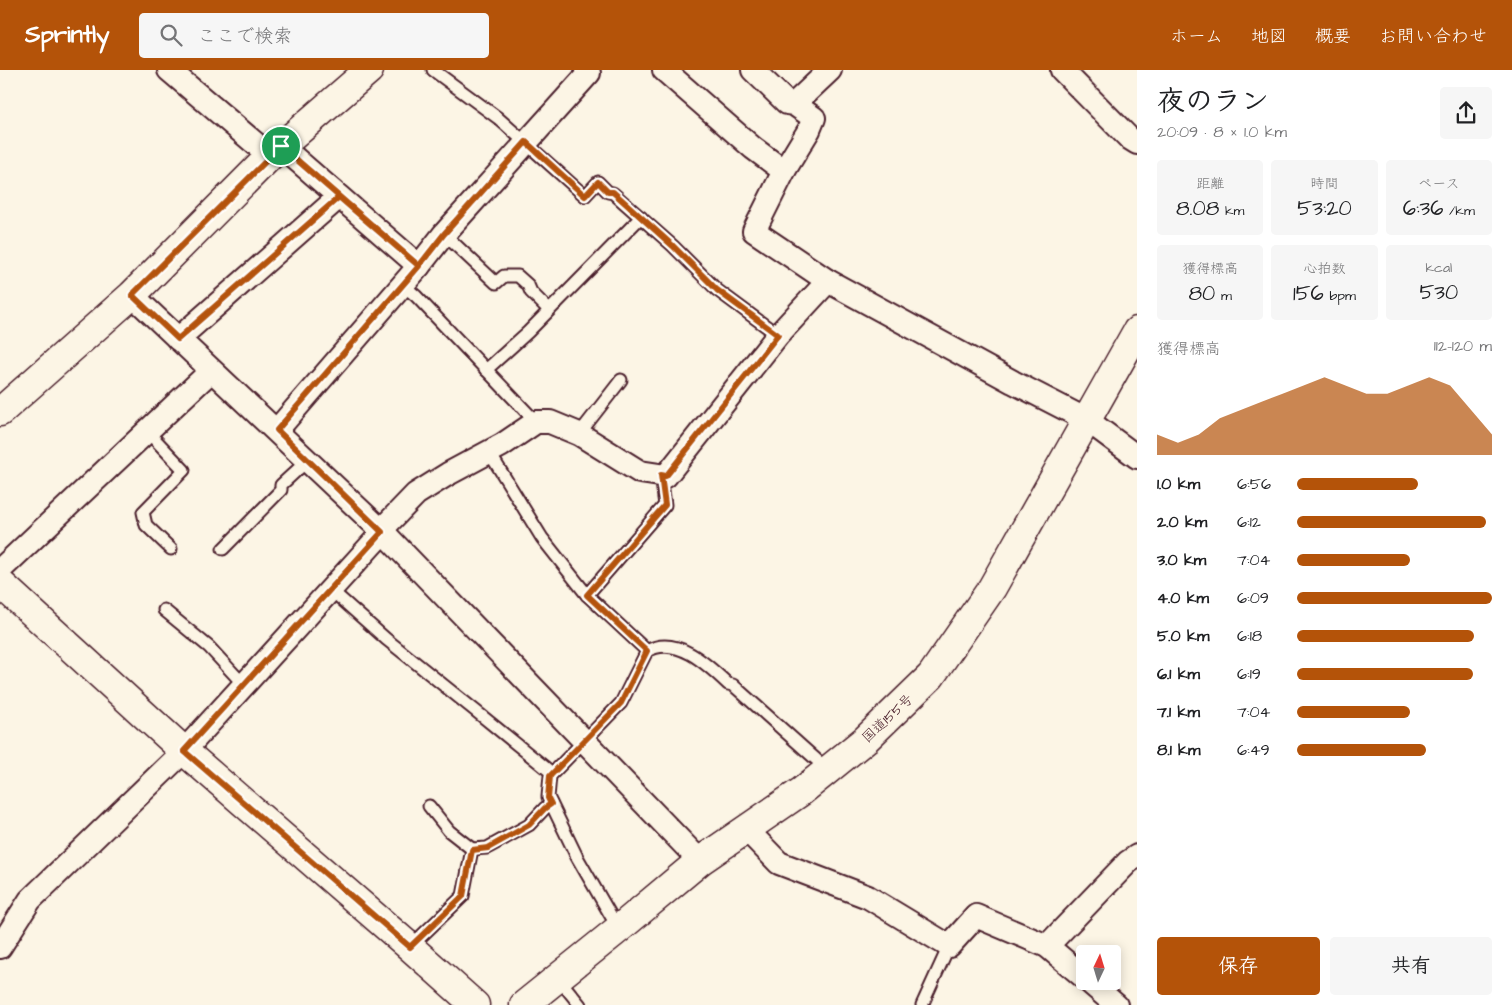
<!DOCTYPE html>
<html lang="ja">
<head>
<meta charset="utf-8">
<style>
  body { margin:0; font-family:"Architects Daughter","Klee One",sans-serif; background:#f6f6f6; color:#202124; height:100vh; display:flex; flex-direction:column; font-size:19px; white-space:nowrap }
  * { box-sizing:border-box; margin:0 }
  p { font-size:16px; color:#757577 }
  .icon { flex:none; width:28px; height:28px; fill:none; stroke:currentColor; stroke-width:2; stroke-linecap:round; stroke-linejoin:round }
  .map { position:relative; flex:1; overflow:hidden }
  .sheet { display:flex; flex-direction:column; background:#fff; width:375px }
  .sheet>* { flex:none }
  .needle { width:32px; rotate:4deg }
  .buttons { position:absolute; left:1076px; top:875px; display:grid; gap:10px }
  .buttons a { display:grid; place-items:center; width:45px; height:45px; border-radius:5px; background:#fff; box-shadow:0 2px 12px #0003; font-size:25px }
  .pin { position:absolute; display:grid; place-items:center; width:42px; height:42px; color:#fff; margin:-21px; border:2px solid #fff; border-radius:50%; box-shadow:0 1px 5px #0007 }
  .round { display:grid; place-items:center; flex:none; width:52px; height:52px; border-radius:5px; background:#f6f6f6 }
  .summary { display:flex; align-items:center; justify-content:space-between; height:85px; padding:0 20px }
  h1 { font-size:28px; font-weight:600; line-height:38px }
  .stats { display:grid; grid-template-columns:repeat(3,1fr); gap:8px; height:85px; padding:5px 20px }
  .stats div { display:grid; align-content:center; border-radius:5px; background:#f6f6f6; text-align:center }
  .stats b { font-size:21px; font-weight:600 }
  .stats small { font-size:14px; font-weight:400 }
  .stats p { font-size:14px }
  .chart { height:140px; padding:10px 20px }
  .chart p { display:flex; justify-content:space-between }
  .chart svg { width:100%; height:90px; margin-top:5px; fill:#b45309; opacity:.7 }
  .cta { display:flex; gap:10px; margin-top:auto; padding:10px 20px }
  .cta a { flex:1; height:58px; border-radius:5px; background:#b45309; color:#fff; font-size:20px; font-weight:600; line-height:58px; text-align:center }
  .cta a+a { background:#f6f6f6; color:#202124 }
  ul { padding:0 20px; list-style:none; font-size:16px }
  li { display:grid; grid-template-columns:80px 60px 1fr; align-items:center; height:38px }
  li i { height:12px; border-radius:6px; background:#b45309 }
  header { display:flex; align-items:center; gap:30px; box-sizing:border-box; height:70px; padding:0 25px; background:#b45309; color:#fff }
  header strong { font-size:24px }
  nav { display:flex; gap:28px; margin-inline-start:auto; font-size:18px }
  .search { width:350px; height:45px; background:#f6f6f6; display:flex; align-items:center; gap:12px; box-sizing:border-box; padding:0 18px; border-radius:5px; color:#757577; font-size:19px }
  main { display:flex; flex:1; min-height:0 }
  .map>svg:first-child { display:block }
  .lines { fill:none; stroke-linecap:round; stroke-linejoin:round }
  .lane-casing { stroke:#4a1f2b; stroke-width:15 }
  .street-casing { stroke:#4a1f2b; stroke-width:26 }
  .secondary-casing { stroke:#4a1f2b; stroke-width:31 }
  .highway-casing { stroke:#4a1f2b; stroke-width:31 }
  .lane { stroke:#fcf5e5; stroke-width:11 }
  .street { stroke:#fcf5e5; stroke-width:22 }
  .secondary { stroke:#fcf5e5; stroke-width:28 }
  .highway { stroke:#fcf5e5; stroke-width:28 }
  .route-casing { stroke:#fff; stroke-width:10 }
  .route { stroke:#b45309; stroke-width:6 }
  .labels { text-anchor:middle; stroke-width:5; stroke-linejoin:round; paint-order:stroke }
  .street-label { font-size:14px; fill:#4a1f2b; stroke:#fcf5e5 }
</style>
</head>
<body>
<header>
<strong>Sprintly</strong>
<div class="search"><svg class="icon" aria-label="search" viewBox="0 0 24 24"><circle cx="10" cy="10" r="6"/><path d="M15 15l6 6"/></svg>ここで検索</div>
<nav><a>ホーム</a><a>地図</a><a>概要</a><a>お問い合わせ</a></nav>
</header>
<main>
<div class="map">
<svg width="1137" height="935" viewBox="0 0 1137 935">
  <rect width="100%" height="100%" fill="#fcf5e5"/>
  <filter id="ink" filterUnits="userSpaceOnUse"><feTurbulence type="fractalNoise" baseFrequency=".02" numOctaves="2"/><feDisplacementMap in="SourceGraphic" scale="10" xChannelSelector="R" yChannelSelector="G"/><feConvolveMatrix kernelMatrix="1 2 1 2 8 2 1 2 1" color-interpolation-filters="sRGB"/></filter>
  <g filter="url(#ink)">
    <g class="lines">
      <defs>
        <g id="lane">
          <polyline points="433,0 498,48 585,126 598,112 608,122 613,123 673,176 717,220 778,265"/>
          <polyline points="444,164 496,213 504,206 518,206 528,215 531,222 549,240"/>
          <polyline points="403,215 416,226 536,352"/>
          <polyline points="486,300 528,262 641,147"/>
          <polyline points="147,361 184,400 143,442 146,455 171,479"/>
          <polyline points="579,364 621,310"/>
          <polyline points="489,382 542,468 587,525 647,581 621,633 550,706 548,727 577,787 611,846 621,857"/>
          <polyline points="223,479 281,420 281,415 308,390"/>
          <polyline points="330,519 386,569 477,642 552,703"/>
          <polyline points="587,525 665,435 661,405"/>
          <polyline points="164,540 209,577 244,615"/>
          <path d="M647,581C676,564 708,595 728,614L733,615L828,700"/>
          <polyline points="472,779 487,778 529,755 545,738 551,734"/>
          <polyline points="410,877 463,826 472,779 449,761 429,736"/>
          <polyline points="558,908 580,935"/>
          <polyline points="922,935 949,876"/>
        </g>
        <g id="street">
          <polyline points="169,0 270,86"/>
          <polyline points="664,0 753,78 784,101"/>
          <polyline points="753,0 787,33 794,34 814,48 809,60 784,101 754,161 828,211 1013,312 1087,350 1137,387"/>
          <polyline points="1062,0 1129,68 1137,73"/>
          <polyline points="794,34 830,0"/>
          <polyline points="281,76 419,196"/>
          <polyline points="132,225 383,462 700,791"/>
          <polyline points="178,269 339,127"/>
          <polyline points="277,360 419,196 444,164 589,3 586,0"/>
          <polyline points="0,500 211,301"/>
          <polyline points="746,759 779,793 868,827 949,876 976,846 1047,876 1085,908"/>
          <polyline points="1047,876 1128,792 1137,786"/>
          <polyline points="0,877 30,830 184,681 383,462 388,453 416,424 448,404 502,375 536,352 550,352 579,364 640,402 666,406 778,265 828,211"/>
          <polyline points="1088,911 1116,935"/>
        </g>
        <g id="secondary">
          <polyline points="0,342 132,225 270,86 369,0"/>
          <polyline points="0,513 184,681 410,877 475,935"/>
        </g>
        <polyline id="highway" points="524,935 621,857 700,791 802,721 866,669 931,606 992,518 1137,261"/>
      </defs>
      <use href="#lane" class="lane-casing"/>
      <use href="#street" class="street-casing"/>
      <use href="#secondary" class="secondary-casing"/>
      <use href="#highway" class="highway-casing"/>
      <use href="#lane" class="lane"/>
      <use href="#street" class="street"/>
      <use href="#secondary" class="secondary"/>
      <use href="#highway" class="highway"/>
    </g>
  </g>
  <g class="lines" filter="url(#ink)">
    <defs>
      <polyline id="route" points="281,76 419,196 277,360 382,462 184,681 410,877 463,826 472,780 488,778 529,755 545,738 551,734 548,728 550,706 621,633 647,581 587,525 665,435 661,405 666,406 778,265 717,220 673,176 613,122 608,122 598,112 585,126 526,72 444,164 419,196 339,127 178,269 132,225 281,76"/>
    </defs>
    <use href="#route" class="route-casing"/>
    <use href="#route" class="route"/>
  </g>
  <g class="labels">
    <g class="street-label">
      <text transform="translate(887 648) rotate(-43)" y="5">国道155号</text>
    </g>
  </g>
</svg>
<div class="buttons">
<a><svg class="needle" viewBox="-14 -14 28 28"><path d="M0-13l5 13h-10z" fill="#e53935"/><path d="M0 13l5-13h-10z" fill="#757577"/></svg></a>
</div>
<div class="pin" style="left:281px;top:76px;background:#1e9e55"><svg class="icon" aria-label="arrive" viewBox="0 0 24 24"><path d="M6 21V4h12l-3 4 3 4H6"/></svg></div>
</div>
<section class="sheet">
<div class="summary"><div><h1>夜のラン</h1><p>20:09 · 8 × 1.0 km</p></div><a class="round"><svg class="icon" aria-label="share" viewBox="0 0 24 24"><path d="M12 15V3M7 8l5-5 5 5M5 13v7h14v-7"/></svg></a></div>
<div class="stats">
<div><p>距離</p><b>8.08<small> km</small></b></div>
<div><p>時間</p><b>53:20</b></div>
<div><p>ペース</p><b>6:36<small> /km</small></b></div>
</div>
<div class="stats">
<div><p>獲得標高</p><b>80<small> m</small></b></div>
<div><p>心拍数</p><b>156<small> bpm</small></b></div>
<div><p>kcal</p><b>530</b></div>
</div>
<div class="chart"><p><span>獲得標高</span>112–120 m</p>
<svg viewBox="0 0 160 44" preserveAspectRatio="none"><path d="M0 44V34L10 38L20 34L30 26L40 22L50 18L60 14L70 10L80 6L90 10L100 14L110 14L120 10L130 6L140 10L150 22L160 34V44z"/></svg>
</div>
<ul>
<li><b>1.0 km</b>6:56<i style="width:62%"></i></li>
<li><b>2.0 km</b>6:12<i style="width:97%"></i></li>
<li><b>3.0 km</b>7:04<i style="width:58%"></i></li>
<li><b>4.0 km</b>6:09<i style="width:100%"></i></li>
<li><b>5.0 km</b>6:18<i style="width:91%"></i></li>
<li><b>6.1 km</b>6:19<i style="width:90%"></i></li>
<li><b>7.1 km</b>7:04<i style="width:58%"></i></li>
<li><b>8.1 km</b>6:49<i style="width:66%"></i></li>
</ul>
<div class="cta"><a>保存</a><a>共有</a></div>
</section>
</main>
</body>
</html>
